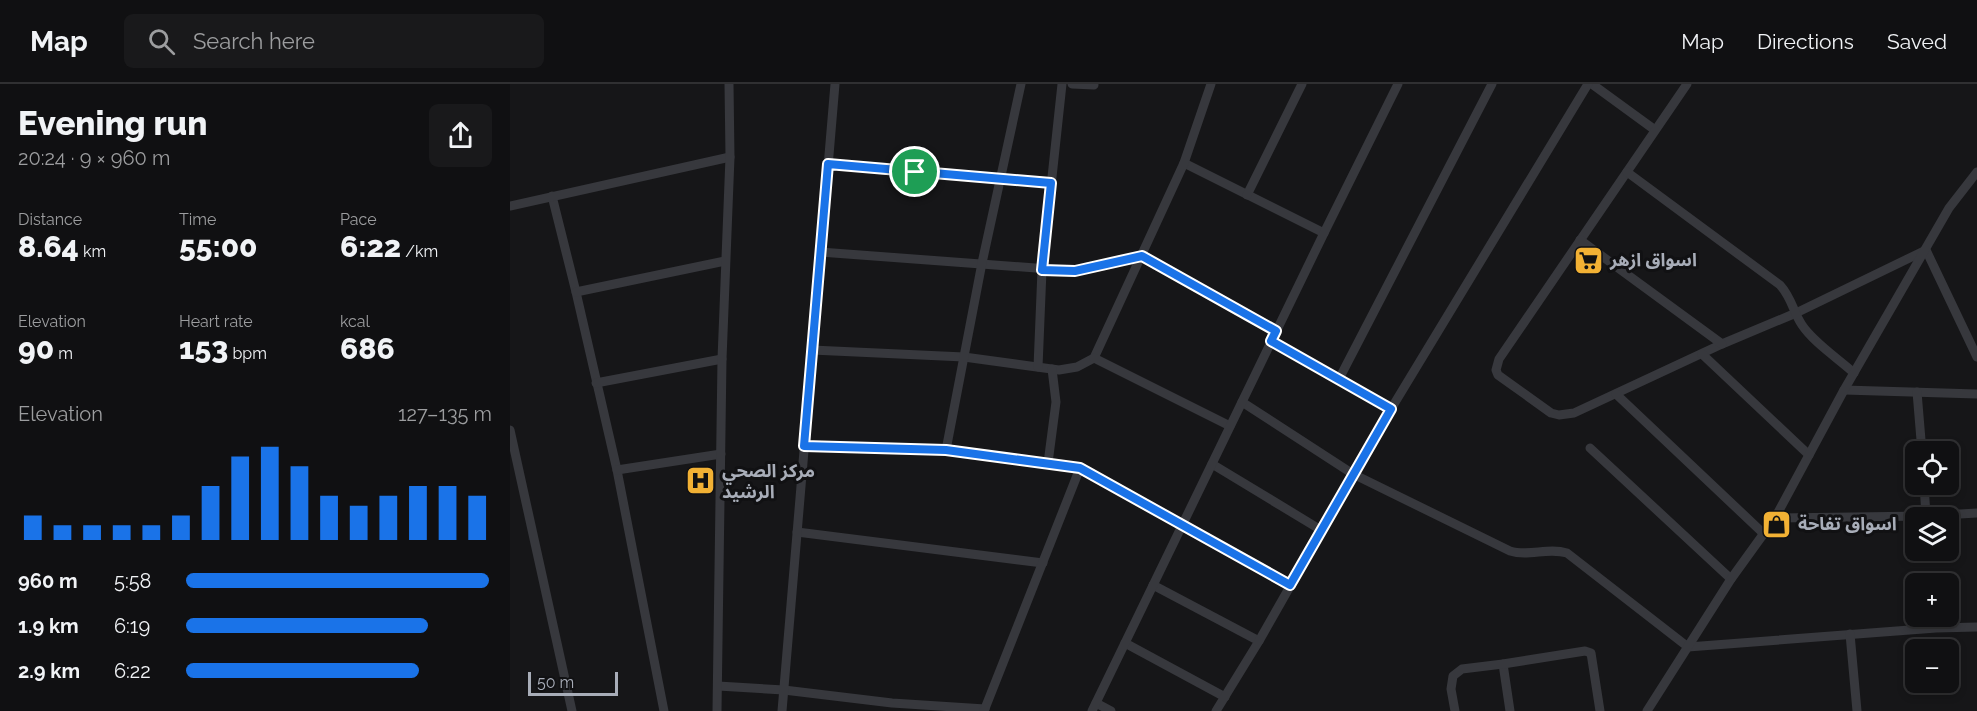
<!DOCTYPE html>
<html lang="en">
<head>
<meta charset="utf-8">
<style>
  body { margin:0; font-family:Raleway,"Noto Sans Arabic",sans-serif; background:#19191b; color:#f1f3f6; height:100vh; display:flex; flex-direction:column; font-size:22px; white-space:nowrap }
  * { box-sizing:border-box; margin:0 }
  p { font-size:20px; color:#9c9d9f }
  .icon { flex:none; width:33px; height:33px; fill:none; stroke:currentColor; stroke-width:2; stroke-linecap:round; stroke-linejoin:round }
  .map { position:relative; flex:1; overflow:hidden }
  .drawer { display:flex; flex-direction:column; background:#101012; width:510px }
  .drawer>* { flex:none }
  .fabs { position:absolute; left:1395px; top:357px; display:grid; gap:12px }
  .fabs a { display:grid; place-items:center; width:54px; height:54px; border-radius:9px; background:#101012; box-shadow:0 3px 9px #0003,0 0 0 2px #303032; font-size:30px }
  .scale { position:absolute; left:18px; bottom:15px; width:90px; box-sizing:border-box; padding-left:6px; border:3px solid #a8adb8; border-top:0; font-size:16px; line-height:21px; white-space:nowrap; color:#a8adb8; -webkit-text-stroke:4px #111113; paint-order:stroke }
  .pin { position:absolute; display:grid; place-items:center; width:51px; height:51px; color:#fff; margin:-26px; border:3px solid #fff; border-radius:50%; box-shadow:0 2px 6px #0007 }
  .round { display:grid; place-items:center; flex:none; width:63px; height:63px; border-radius:9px; background:#19191b }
  .head { display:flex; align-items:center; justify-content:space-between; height:102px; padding:0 18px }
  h1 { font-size:33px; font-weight:800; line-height:45px }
  .stats { display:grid; grid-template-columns:repeat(3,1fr); gap:9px; height:102px; padding:6px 18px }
  .stats div { display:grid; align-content:center }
  .stats b { font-size:30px; font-weight:800 }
  .stats small { font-size:16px; font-weight:400 }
  .stats p { font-size:16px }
  .chart { height:168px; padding:12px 18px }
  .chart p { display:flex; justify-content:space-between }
  .chart svg { width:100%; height:108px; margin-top:6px; stroke:#1a73e8; stroke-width:6 }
  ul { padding:0 18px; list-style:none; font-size:20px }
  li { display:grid; grid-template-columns:96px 72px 1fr; align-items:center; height:45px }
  li i { height:15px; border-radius:8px; background:#1a73e8 }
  header { display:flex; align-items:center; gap:36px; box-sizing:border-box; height:84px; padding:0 30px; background:#101012; border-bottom:2px solid #303032 }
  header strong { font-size:28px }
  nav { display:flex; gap:33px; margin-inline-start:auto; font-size:21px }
  .search { width:420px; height:54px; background:#19191b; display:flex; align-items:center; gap:15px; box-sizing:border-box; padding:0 21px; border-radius:9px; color:#9c9d9f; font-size:22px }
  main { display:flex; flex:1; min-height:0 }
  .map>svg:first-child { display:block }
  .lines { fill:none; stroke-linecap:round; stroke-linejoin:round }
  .minor { stroke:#37383d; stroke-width:9 }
  .route-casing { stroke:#fff; stroke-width:12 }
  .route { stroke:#1a73e8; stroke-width:8 }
  .labels { text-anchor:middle; stroke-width:6; stroke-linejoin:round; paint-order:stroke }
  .poi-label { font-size:18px; font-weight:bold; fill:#a8adb8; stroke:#111113; text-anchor:start }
</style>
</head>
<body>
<header>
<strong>Map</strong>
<div class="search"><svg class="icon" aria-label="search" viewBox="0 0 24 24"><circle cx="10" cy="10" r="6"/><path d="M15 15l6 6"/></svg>Search here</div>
<nav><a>Map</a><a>Directions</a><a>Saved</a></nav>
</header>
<main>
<section class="drawer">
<div class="head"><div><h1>Evening run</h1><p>20:24 · 9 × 960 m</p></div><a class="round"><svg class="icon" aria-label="share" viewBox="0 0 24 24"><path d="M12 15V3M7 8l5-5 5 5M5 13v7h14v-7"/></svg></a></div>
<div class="stats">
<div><p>Distance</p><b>8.64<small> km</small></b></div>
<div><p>Time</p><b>55:00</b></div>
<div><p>Pace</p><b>6:22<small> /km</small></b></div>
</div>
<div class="stats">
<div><p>Elevation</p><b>90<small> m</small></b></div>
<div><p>Heart rate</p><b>153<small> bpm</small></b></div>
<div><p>kcal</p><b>686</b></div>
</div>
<div class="chart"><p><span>Elevation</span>127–135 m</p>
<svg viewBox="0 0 160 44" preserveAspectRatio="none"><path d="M5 44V34M15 44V38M25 44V38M35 44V38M45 44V38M55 44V34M65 44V22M75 44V10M85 44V6M95 44V14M105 44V26M115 44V30M125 44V26M135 44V22M145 44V22M155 44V26"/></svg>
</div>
<ul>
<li><b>960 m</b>5:58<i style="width:99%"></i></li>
<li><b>1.9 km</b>6:19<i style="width:79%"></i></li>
<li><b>2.9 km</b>6:22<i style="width:76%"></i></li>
</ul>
</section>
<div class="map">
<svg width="1467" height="627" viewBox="0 0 1467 627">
  <rect width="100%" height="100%" fill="#161618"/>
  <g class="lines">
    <g class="minor">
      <polyline points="562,0 584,1"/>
      <polyline points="1082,0 1145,46"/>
      <polyline points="1177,0 989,275 986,286 988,291 1041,329 1049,331 1064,329 1212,260 1286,229 1416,166 1467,273"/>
      <polyline points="674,79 814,149"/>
      <polyline points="318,80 541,99"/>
      <path d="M1117,88L1270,201C1282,214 1283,228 1292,241C1304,259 1329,275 1344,289"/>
      <polyline points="737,111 792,0"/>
      <polyline points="42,112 66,208 107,386 154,627"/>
      <polyline points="0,122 220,73"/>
      <polyline points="1070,156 1212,260"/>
      <polyline points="310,168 565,187 632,172 766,247"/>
      <polyline points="66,208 215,177"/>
      <polyline points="761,257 881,325"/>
      <polyline points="302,266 454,273 549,286 567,283 584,274 674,79 701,0"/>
      <polyline points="1192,270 1299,371"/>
      <polyline points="584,274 720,342"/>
      <polyline points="528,283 532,186 552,0"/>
      <polyline points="829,295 982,0"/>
      <polyline points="86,299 212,275"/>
      <polyline points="1334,306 1467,310"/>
      <polyline points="1407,308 1412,368"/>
      <polyline points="1106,310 1254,450"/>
      <path d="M732,318L843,390L1000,467C1019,473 1038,463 1057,469L1178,563L1426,544L1467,543"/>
      <polyline points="0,346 62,627"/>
      <polyline points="294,362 436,366 570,384 780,501"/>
      <polyline points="1080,364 1221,495"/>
      <polyline points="436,366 472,179 511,0"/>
      <polyline points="538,379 546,318 542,285"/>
      <polyline points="702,380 811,446"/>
      <polyline points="107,386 211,370"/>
      <polyline points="1414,400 1416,432"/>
      <polyline points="1265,434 1416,432 1467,429"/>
      <polyline points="287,448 533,479"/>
      <polyline points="643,501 749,557"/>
      <polyline points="1340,550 1347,627"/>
      <polyline points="615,559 715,613"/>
      <polyline points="993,580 1000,627"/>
      <polyline points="208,602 274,606 382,619 475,625"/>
      <polyline points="586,619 601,627"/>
      <polyline points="207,627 212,275 220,73 219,0"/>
      <polyline points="272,627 325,0"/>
      <polyline points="474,627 570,384"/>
      <polyline points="582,627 814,149 888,0"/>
      <polyline points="706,627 749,557 881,325 1078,0"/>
      <polyline points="945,627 941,605 943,592 952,585 993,580 1075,567 1081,569 1090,627"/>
      <polyline points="1137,627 1221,495 1265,434 1334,306 1439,124 1467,88"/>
    </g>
  </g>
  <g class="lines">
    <defs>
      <polygon id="route" points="318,80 541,99 532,186 565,187 632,172 766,247 761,257 881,325 780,501 570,384 436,366 294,362"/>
    </defs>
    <use href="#route" class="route-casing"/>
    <use href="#route" class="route"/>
  </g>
  <defs>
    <symbol id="supermarket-square" viewBox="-11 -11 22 22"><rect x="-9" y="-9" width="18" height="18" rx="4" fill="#f2b134" stroke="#111113"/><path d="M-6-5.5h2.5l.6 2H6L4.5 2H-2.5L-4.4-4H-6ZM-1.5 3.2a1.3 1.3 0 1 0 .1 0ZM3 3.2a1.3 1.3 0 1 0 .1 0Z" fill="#111"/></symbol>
    <symbol id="hospital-square" viewBox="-11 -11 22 22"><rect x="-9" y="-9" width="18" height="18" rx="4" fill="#f2b134" stroke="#111113"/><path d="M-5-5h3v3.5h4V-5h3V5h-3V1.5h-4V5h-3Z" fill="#111"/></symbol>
    <symbol id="shop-square" viewBox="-11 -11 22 22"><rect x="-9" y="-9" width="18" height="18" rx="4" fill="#f2b134" stroke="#111113"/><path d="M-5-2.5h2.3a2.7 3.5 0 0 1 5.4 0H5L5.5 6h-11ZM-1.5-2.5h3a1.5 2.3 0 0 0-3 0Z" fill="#111"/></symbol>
  </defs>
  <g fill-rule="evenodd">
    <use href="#supermarket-square" x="1062" y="160" width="33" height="33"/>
    <use href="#hospital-square" x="174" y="380" width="33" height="33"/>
    <use href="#shop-square" x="1250" y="424" width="33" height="33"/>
  </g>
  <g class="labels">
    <g class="poi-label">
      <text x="1100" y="182">اسواق ازهر</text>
      <text x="212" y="393">مركز الصحي<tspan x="212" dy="21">الرشيد</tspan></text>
      <text x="1288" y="446">اسواق تفاحة</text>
    </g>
  </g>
</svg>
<div class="fabs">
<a><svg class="icon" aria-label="locate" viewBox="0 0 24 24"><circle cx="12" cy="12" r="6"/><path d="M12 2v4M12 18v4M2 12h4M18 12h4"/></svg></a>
<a><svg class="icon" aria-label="layers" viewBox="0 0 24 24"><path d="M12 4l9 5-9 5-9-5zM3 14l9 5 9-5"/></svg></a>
<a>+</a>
<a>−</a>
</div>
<div class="scale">50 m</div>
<div class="pin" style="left:405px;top:88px;background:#1e9e55"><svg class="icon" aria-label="arrive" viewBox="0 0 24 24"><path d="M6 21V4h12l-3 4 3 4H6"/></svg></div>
</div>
</main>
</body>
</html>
